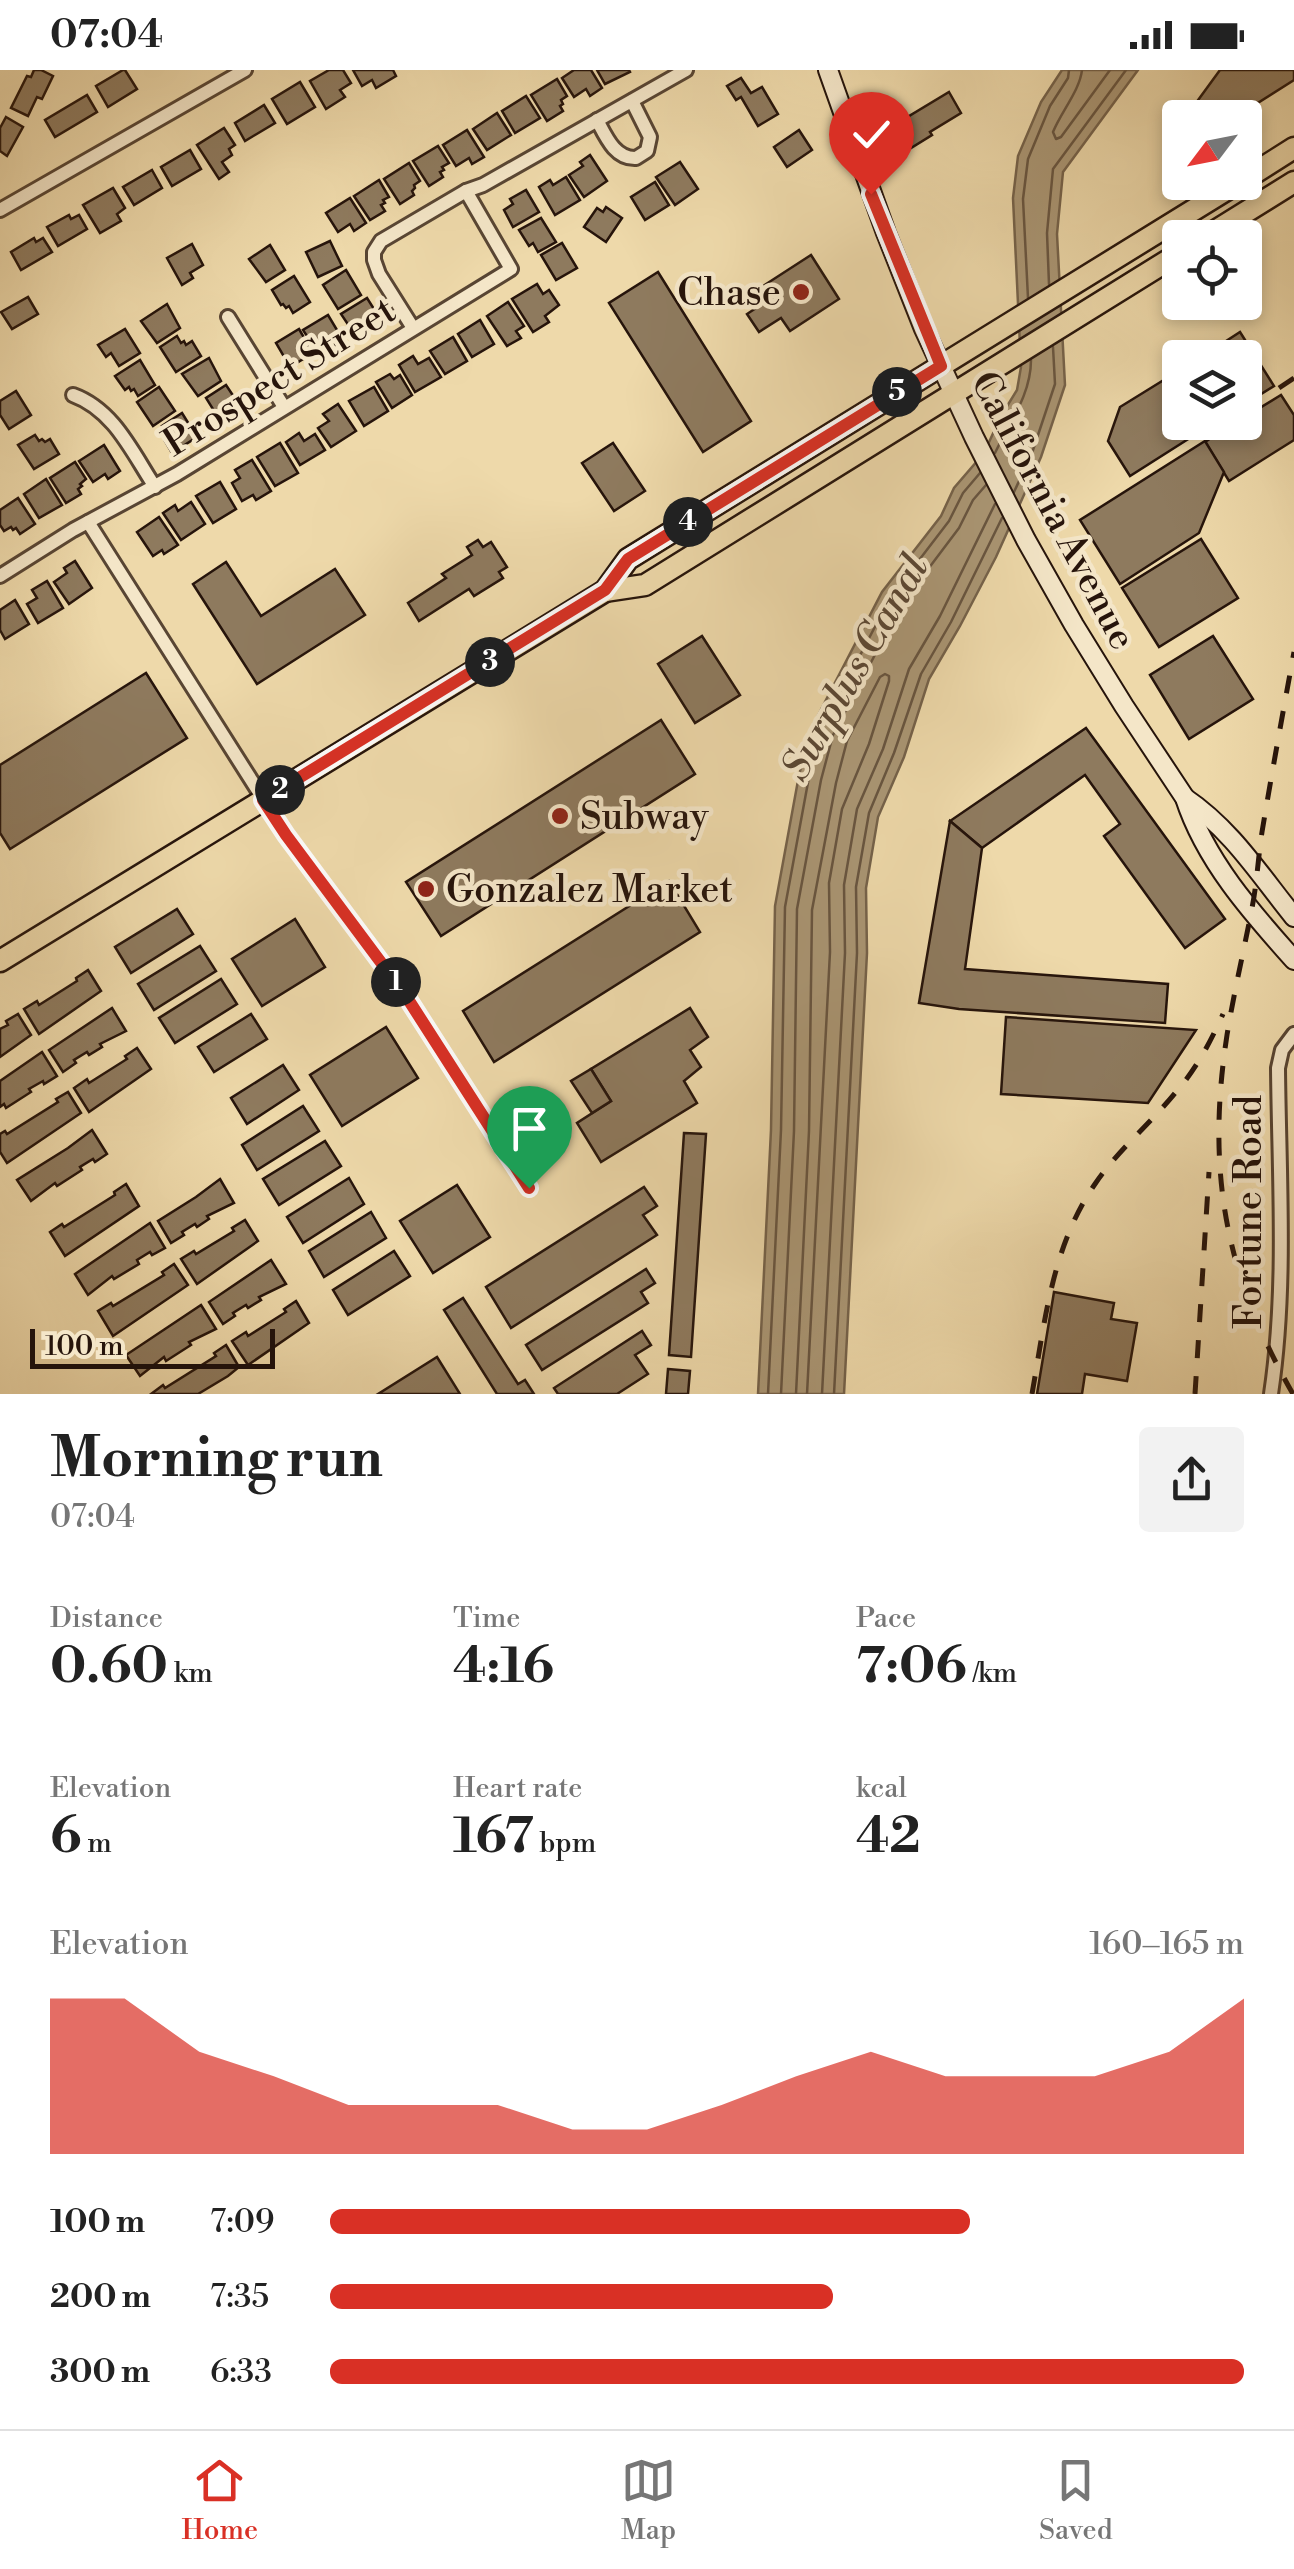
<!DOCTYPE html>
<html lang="en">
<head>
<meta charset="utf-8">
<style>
  body { margin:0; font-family:"Libre Bodoni",serif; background:#f2f2f2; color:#222; height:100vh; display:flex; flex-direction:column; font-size:38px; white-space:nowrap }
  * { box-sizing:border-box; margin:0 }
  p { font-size:32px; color:#767676 }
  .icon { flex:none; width:55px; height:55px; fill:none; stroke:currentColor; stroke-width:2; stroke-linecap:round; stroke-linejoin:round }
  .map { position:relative; height:1324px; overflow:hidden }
  .drawer { display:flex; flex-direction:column; background:#fff; flex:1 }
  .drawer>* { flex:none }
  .needle { width:65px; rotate:238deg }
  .buttons { position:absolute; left:1162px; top:30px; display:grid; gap:20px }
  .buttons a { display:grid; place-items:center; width:100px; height:100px; border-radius:10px; background:#fff; box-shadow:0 5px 15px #0003; font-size:50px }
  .scale { position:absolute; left:30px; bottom:25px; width:245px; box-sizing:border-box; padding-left:10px; border:5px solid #26140b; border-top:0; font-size:28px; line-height:35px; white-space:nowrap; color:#26140b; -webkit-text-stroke:8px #f4e6c8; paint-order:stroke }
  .pin { position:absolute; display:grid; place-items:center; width:85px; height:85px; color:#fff; margin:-102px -42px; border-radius:50% 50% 50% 0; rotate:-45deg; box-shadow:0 0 10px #0007 }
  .pin .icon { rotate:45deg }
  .km { position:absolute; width:50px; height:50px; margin:-25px; border-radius:50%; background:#222; color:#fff; font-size:28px; line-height:50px; text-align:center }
  .round { display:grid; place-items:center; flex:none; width:105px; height:105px; border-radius:10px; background:#f2f2f2 }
  .overview { display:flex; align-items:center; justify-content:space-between; height:170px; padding:0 50px }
  h1 { font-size:55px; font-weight:700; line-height:75px }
  .figures { display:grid; grid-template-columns:repeat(3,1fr); gap:15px; height:170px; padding:10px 50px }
  .figures div { display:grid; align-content:center }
  .figures b { font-size:50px; font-weight:700 }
  .figures small { font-size:28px; font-weight:400 }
  .figures p { font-size:28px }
  .chart { height:280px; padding:20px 50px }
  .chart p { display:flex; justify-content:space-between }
  .chart svg { width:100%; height:180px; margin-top:10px; fill:#d93025; opacity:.7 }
  ul { padding:0 50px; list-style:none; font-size:32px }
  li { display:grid; grid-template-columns:160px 120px 1fr; align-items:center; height:75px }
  li i { height:25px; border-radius:12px; background:#d93025 }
  .status { display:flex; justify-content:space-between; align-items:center; height:70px; padding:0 50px; background:#fff; direction:ltr }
  .status svg { height:28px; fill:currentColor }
  .tab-bar { display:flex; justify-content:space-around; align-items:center; height:140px; border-top:2px solid #e0e0e0; background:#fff; font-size:28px; color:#767676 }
  .tab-bar a { display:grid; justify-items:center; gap:5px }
  .tab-bar .selected { color:#d93025 }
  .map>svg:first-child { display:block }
  .water { fill:#aa9674; stroke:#75624a; stroke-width:2.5 }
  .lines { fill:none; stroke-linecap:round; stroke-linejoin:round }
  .shore { stroke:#685540; stroke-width:2.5 }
  .building { fill:#8e7a5e; stroke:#26140b; stroke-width:2.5 }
  .minor-casing { stroke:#584533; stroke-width:18 }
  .secondary-casing { stroke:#26140b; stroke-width:22 }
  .primary-casing { stroke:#26140b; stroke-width:25 }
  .minor { stroke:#f4e6c8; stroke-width:12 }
  .secondary { stroke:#f4e6c8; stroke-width:18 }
  .primary { stroke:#eed9aa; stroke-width:20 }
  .rail { stroke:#26140b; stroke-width:5; stroke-dasharray:18 18; stroke-linecap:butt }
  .route-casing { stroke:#fff; stroke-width:20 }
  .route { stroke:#d93025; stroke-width:12 }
  .poi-dot { fill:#8f2418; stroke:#f4e6c8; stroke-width:4 }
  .labels { text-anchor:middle; stroke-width:9; stroke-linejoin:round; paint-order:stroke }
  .poi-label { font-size:38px; fill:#26140b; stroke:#f4e6c8; text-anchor:start }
  .street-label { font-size:38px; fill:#26140b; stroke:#f4e6c8 }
  .water-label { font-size:40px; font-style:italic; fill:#5b4835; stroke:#f4e6c8 }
</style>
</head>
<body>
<div class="status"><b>07:04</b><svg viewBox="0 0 49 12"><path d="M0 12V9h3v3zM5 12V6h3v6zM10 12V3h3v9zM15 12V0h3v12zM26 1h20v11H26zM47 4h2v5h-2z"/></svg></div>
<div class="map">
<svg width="1294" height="1324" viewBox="0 0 1294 1324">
  <rect width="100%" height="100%" fill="#eed9aa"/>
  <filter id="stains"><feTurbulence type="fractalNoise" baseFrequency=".002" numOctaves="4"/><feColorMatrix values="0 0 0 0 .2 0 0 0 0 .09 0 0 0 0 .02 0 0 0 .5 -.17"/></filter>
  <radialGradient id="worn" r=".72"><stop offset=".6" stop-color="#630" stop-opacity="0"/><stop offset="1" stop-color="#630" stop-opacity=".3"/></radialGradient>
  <polygon class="water" points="1062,0 1138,0 1063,102 1057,164 1065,315 1041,387 996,487 960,556 929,609 904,687 878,747 866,818 867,883 844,1324 758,1324 771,1060 775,836 799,705 812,657 882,522 941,446 954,418 984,383 1001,346 1017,320 1021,297 1013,128 1018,86 1041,32"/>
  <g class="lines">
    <g class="shore">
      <path d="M1082,0C1080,20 1061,42 1053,62L1056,69L1061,67L1110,0"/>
      <polyline points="1049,214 1047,163 1053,99 1126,0"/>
      <polyline points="1028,228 1023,129 1028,89 1050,36 1068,8 1069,0"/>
      <path d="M995,383C1009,353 1031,325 1031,290"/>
      <polyline points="1014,422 1032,383 1055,314 1053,277"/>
      <polyline points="768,1324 781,1060 785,837 809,707 821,660 890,528 949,451 963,423 980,403"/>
      <polyline points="781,1324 794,1061 797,839 821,710 833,665 901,535 959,458 973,430 986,415"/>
      <polyline points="796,1324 809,1061 812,840 836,713 847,671 880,607 885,604 889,606 889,611 869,674 842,739 829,813 830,882 807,1324"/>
      <polyline points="822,1324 845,883 844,815 857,739 883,679 909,599 940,546 995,434"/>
      <polyline points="834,1324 857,883 856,817 869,743 894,683 921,604 951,552 1002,448"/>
    </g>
  </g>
  <g class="building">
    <polygon points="34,0 41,0 53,6 42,29 37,27 28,46 11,38 27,6 31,7"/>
    <polygon points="123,0 125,0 137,19 108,37 96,16"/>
    <polygon points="329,0 343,0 351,13 340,20 345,27 326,39 310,11"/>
    <polygon points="353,0 393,0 396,6 376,18 372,10 362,16"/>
    <polygon points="574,0 591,0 602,18 590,26 586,19 574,27 562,8"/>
    <polygon points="597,0 629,0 630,2 605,14"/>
    <polygon points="1220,0 1294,0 1294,10 1234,48 1185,48"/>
    <polygon points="741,8 751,23 762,17 778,44 758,56 741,27 736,30 727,16"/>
    <polygon points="557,9 567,26 561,30 563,34 560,36 563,41 547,51 531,25"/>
    <polygon points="300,12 315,37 287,54 272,29"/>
    <polygon points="949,22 961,43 930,62 932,65 911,78 896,54"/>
    <polygon points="87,25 97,42 55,67 45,50"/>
    <polygon points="526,26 540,48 515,63 502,41"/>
    <polygon points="264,35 275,53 245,71 235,53"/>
    <polygon points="497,43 511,65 487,80 473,59"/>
    <polygon points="6,47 23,57 7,86 0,81 0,58"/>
    <polygon points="224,58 235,75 229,79 232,85 222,92 229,102 219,109 197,75"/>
    <polygon points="467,60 484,87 472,94 469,88 456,96 443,75"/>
    <polygon points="799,60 812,80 787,97 774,77"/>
    <polygon points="438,76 449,93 442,97 444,100 440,102 443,107 429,116 413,91"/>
    <polygon points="190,80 201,99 172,116 161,97"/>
    <polygon points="590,85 607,111 584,127 569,105 583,96 580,92"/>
    <polygon points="680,92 698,119 675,135 656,107"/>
    <polygon points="409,93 420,111 414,115 415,118 412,121 414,125 400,134 384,109"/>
    <polygon points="152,100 162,118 134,135 123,117"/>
    <polygon points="566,107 580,130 555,145 539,117 550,110 553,115"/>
    <polygon points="379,110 389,127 383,130 385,133 381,135 385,141 370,150 354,126"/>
    <polygon points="655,112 669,135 645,150 631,127"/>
    <polygon points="113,118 125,138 117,144 121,151 100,163 83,135"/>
    <polygon points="526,120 539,142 513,157 504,140 513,134 510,129"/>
    <polygon points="350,128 366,153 354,161 350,154 338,162 326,143"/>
    <polygon points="606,137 622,148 606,172 584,157 597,138 603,142"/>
    <polygon points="69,145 71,149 79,145 87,159 58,176 47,157"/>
    <polygon points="541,148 556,172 538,182 533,173 529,176 519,160"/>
    <polygon points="34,168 36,172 43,168 52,182 21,200 11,182"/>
    <polygon points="330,171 342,196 318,207 306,182"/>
    <polygon points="562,173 577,198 556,210 541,185"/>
    <polygon points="192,174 203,195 190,203 193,208 182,215 167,188"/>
    <polygon points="270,175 285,200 266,212 249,189"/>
    <polygon points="811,185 839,229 790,261 781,248 759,262 747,244 771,228 763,216"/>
    <polygon points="346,200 361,225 338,239 323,215"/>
    <polygon points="658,202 751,351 703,382 609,233"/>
    <polygon points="294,206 310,232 293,243 289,236 286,238 283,234 281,235 272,220"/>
    <polygon points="537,214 543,224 549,220 559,235 545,246 549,252 533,262 512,229"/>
    <polygon points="28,227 38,244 12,259 1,242"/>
    <polygon points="367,228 374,239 369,242 377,255 357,268 341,244"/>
    <polygon points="508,232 524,256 516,261 521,268 507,276 487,246"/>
    <polygon points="167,234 180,258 157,273 141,251"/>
    <polygon points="328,245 343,270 329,279 326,274 322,276 320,273 314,277 303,260"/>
    <polygon points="480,250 494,274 472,287 458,264"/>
    <polygon points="125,259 140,283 119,296 111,283 106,287 98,275"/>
    <polygon points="299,259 313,283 290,297 276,273"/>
    <polygon points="1240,262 1274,316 1245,334 1245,288 1200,288"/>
    <polygon points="177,266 181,273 184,271 186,275 192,271 201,286 176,302 160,277"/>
    <polygon points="453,267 467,291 445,304 430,281"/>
    <polygon points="413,286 418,294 429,288 441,307 415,322 399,295"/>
    <polygon points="209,288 221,311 198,326 182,304"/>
    <polygon points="140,290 155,315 138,326 134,319 131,321 129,317 125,320 115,306"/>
    <polygon points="1180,300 1180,352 1215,352 1130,406 1108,371 1120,337"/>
    <polygon points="390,304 394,309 400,305 412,325 392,338 376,312"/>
    <polygon points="226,315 234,327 239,324 247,335 221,352 206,328"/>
    <polygon points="159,317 175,341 153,356 137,332"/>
    <polygon points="374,317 388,341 364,356 349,331"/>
    <polygon points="16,321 31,345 9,359 0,345 0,331"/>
    <polygon points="1281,325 1294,345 1294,370 1229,411 1205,372 1236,352 1245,352 1245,347"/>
    <polygon points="338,334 356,361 331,377 318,358 329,351 323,344"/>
    <polygon points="182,343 197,367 172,383 165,371 169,368 162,356"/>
    <polygon points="299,363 304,371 315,364 325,380 300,395 286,372"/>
    <polygon points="35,365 39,371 42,369 45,372 50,369 59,384 34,399 18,375"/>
    <polygon points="1205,371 1224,402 1199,463 1120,514 1080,450"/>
    <polygon points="280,373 298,403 275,416 257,387"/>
    <polygon points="613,373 645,421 614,441 582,393"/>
    <polygon points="104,375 120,401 108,409 105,404 93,412 79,391"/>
    <polygon points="252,390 271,421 256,430 253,425 242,431 232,413 240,408 235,400"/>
    <polygon points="75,392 86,409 80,414 82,416 78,419 81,424 66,433 50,408"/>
    <polygon points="46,409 62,435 39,448 24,424"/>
    <polygon points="220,412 236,439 213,453 196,426"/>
    <polygon points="18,428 35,454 20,464 16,458 13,460 11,457 4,461 0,455 0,440"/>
    <polygon points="191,432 205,454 181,470 163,443 175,435 178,441"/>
    <polygon points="159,447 178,475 164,484 162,480 153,486 137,462"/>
    <polygon points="1201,469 1238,528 1159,577 1122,518"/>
    <polygon points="478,470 483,477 491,472 507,497 499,502 503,508 474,526 469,519 419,551 408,533 446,508 442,504 472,485 467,477"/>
    <polygon points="75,491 92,518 69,534 54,512 67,503 64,498"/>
    <polygon points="226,492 261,546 335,499 365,545 257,614 193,514"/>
    <polygon points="47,511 63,538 38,553 27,534 37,528 32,520"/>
    <polygon points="15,530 29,554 5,569 0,560 0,540"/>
    <polygon points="702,566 740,625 695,653 658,594"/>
    <polygon points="1213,566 1253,629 1189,669 1150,605"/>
    <polygon points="146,603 187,668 10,779 0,763 0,695"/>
    <polygon points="661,650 695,704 441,866 406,812"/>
    <polygon points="1086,658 1225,849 1185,878 1104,766 1120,754 1085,705 982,778 950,751"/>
    <polygon points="950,751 982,778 965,899 1168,914 1165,953 959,939 919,933"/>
    <polygon points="669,811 700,862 494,992 463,941"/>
    <polygon points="177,839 193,864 131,903 115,877"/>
    <polygon points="295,849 325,897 262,936 232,889"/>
    <polygon points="200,876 216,901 154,940 138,914"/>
    <polygon points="88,900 101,921 39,964 24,939 37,931 39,935 77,911 76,908"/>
    <polygon points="221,909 237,934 175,973 159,948"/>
    <polygon points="112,938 126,961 100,974 102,977 89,985 87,982 74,990 76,993 63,1002 49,980"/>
    <polygon points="690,938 708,967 690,980 701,997 684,1011 697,1033 601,1092 577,1053 611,1031 591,999"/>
    <polygon points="18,944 31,965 0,987 0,959 8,955 6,951"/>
    <polygon points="251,944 267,969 214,1002 198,977"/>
    <polygon points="1006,947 1196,960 1148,1033 1001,1024"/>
    <polygon points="386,957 418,1008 342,1056 310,1005"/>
    <polygon points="137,978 151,999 89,1042 74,1018 87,1009 89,1013 127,989 125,986"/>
    <polygon points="42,982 57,1006 44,1014 43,1011 29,1019 31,1022 6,1038 4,1034 0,1037 0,1011"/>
    <polygon points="283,995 299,1020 247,1054 231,1028"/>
    <polygon points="591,999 611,1031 592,1043 571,1011"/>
    <polygon points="68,1022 81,1043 7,1093 0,1082 0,1064 5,1061 7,1064 58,1032 56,1029"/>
    <polygon points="303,1036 319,1061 257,1100 242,1075"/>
    <polygon points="92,1060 107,1084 95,1092 93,1089 80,1097 82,1100 57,1116 55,1113 31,1131 17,1110 68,1078"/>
    <polygon points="684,1063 706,1064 691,1287 669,1285"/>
    <polygon points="325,1071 341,1096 279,1135 263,1109"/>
    <polygon points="349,1108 364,1134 303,1173 287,1147"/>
    <polygon points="220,1109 234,1133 207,1146 209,1149 197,1157 195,1154 182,1162 184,1165 171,1173 158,1151 196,1127"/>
    <polygon points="126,1114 139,1136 65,1186 50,1162 62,1154 64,1157 115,1125 114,1122"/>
    <polygon points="457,1115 490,1167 433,1203 400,1151"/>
    <polygon points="644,1117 657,1136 643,1145 657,1165 511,1258 486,1217"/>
    <polygon points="371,1142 386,1168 324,1207 309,1181"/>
    <polygon points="245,1150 258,1171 197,1214 181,1189 194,1181 196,1184 234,1161 232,1158"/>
    <polygon points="150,1153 165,1178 152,1185 150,1182 137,1190 139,1194 114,1209 112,1206 88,1225 75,1204"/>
    <polygon points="394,1181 410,1206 348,1245 333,1220"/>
    <polygon points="271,1190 286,1214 259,1227 261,1230 248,1238 246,1235 233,1243 235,1246 223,1254 209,1232"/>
    <polygon points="174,1194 188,1215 113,1266 98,1241 111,1233 113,1236 164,1205 162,1202"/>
    <polygon points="646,1199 655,1213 641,1222 648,1233 542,1300 526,1275"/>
    <polygon points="1054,1222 1114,1233 1111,1249 1137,1253 1127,1311 1085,1304 1082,1324 1037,1324"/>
    <polygon points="463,1228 518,1314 525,1310 534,1324 497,1324 444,1240"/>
    <polygon points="296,1231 309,1253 248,1295 232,1271 246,1262 248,1266 286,1242 284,1239"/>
    <polygon points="201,1235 216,1259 189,1272 191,1275 166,1291 164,1287 140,1306 126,1285"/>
    <polygon points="642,1261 651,1275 635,1285 648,1304 617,1324 558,1324 554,1318"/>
    <polygon points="226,1275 239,1297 228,1306 198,1324 151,1324 163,1315 165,1318 216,1286 214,1283"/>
    <polygon points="437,1287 460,1324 378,1324"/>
    <polygon points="668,1299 690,1301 688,1324 666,1324"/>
  </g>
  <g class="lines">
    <defs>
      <g id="minor">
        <path d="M597,50C606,67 615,89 636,88L647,81L650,67L632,31"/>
        <polyline points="0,140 245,0"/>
        <polyline points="228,247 284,337"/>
        <polyline points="413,258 379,204 374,190 374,182 381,171 466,121 483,115 686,0"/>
        <path d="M73,325C114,340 132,382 155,417"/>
        <polyline points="88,452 286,765 406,926 529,1118"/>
        <polyline points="0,506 73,460 177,404 511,199 466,121"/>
        <path d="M1271,1324C1287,1217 1279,1106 1278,998L1282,980L1294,964"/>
      </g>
      <g id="secondary">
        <path d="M828,0L886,163L924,259L974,367L1026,470L1074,555L1124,636L1185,728C1205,790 1251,842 1294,890"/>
        <path d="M1185,728C1231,759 1260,805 1294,847"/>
      </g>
      <g id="primary">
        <polyline points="1245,109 1294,78"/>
        <polyline points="1204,168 1294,112"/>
        <polyline points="605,521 645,515 1180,183"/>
        <polyline points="0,891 605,521 628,489 1239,112"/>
      </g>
    </defs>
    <use href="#minor" class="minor-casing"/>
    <use href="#secondary" class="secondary-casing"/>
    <use href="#primary" class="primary-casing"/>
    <use href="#minor" class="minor"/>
    <use href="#secondary" class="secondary"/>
    <use href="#primary" class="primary"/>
    <g class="rail">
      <polyline points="1279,318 1294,308"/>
      <path d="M1032,1324C1045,1251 1052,1176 1095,1114C1118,1080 1150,1054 1176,1022C1196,999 1210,973 1223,944"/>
      <polyline points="1195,1324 1209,1102"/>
      <path d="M1293,1324C1225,1205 1206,1101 1227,965C1234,922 1244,880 1252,838C1257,813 1258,788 1262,762C1272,702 1283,642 1294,582"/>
    </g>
  </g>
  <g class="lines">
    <defs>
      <polyline id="route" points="529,1118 406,926 286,765 263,730 605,520 628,489 941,296 871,124"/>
    </defs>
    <use href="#route" class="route-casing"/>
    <use href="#route" class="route"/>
  </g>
  <g class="poi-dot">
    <circle cx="801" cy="222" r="10"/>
    <circle cx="560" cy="746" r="10"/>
    <circle cx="426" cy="819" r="10"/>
  </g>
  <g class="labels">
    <g class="poi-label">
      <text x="781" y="235" text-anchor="end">Chase</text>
      <text x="580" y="759">Subway</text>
      <text x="446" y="832">Gonzalez Market</text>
    </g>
    <g class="street-label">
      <text transform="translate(279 306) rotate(-32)" y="13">Prospect Street</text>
      <text transform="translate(1054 440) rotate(62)" y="13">California Avenue</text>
      <text transform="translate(1248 1142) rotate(-90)" y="13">Fortune Road</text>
    </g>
    <g class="water-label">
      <text transform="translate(854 597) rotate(-60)" y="14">Surplus Canal</text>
    </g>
  </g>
  <rect width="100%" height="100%" filter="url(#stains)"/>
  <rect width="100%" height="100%" fill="url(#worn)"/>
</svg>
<div class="buttons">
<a><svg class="needle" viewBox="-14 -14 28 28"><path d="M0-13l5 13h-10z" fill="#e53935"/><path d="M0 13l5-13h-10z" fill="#767676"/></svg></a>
<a><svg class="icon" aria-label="locate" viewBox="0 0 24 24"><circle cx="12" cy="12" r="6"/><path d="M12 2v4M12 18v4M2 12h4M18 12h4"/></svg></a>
<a><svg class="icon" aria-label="layers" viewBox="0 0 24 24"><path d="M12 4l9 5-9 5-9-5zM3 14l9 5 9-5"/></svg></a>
</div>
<div class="scale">100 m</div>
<div class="pin" style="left:529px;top:1118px;background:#1e9e55"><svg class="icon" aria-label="arrive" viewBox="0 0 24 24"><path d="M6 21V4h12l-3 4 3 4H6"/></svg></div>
<div class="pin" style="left:871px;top:124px;background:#d93025"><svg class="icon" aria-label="check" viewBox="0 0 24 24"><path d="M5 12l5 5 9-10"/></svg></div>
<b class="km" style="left:396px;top:912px">1</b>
<b class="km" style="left:280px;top:720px">2</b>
<b class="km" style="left:490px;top:592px">3</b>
<b class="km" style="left:688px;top:452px">4</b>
<b class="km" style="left:897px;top:322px">5</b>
</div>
<section class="drawer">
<div class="overview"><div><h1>Morning run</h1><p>07:04</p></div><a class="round"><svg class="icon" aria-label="share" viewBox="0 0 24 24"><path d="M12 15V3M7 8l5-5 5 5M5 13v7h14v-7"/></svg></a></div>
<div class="figures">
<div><p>Distance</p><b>0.60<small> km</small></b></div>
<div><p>Time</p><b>4:16</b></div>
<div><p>Pace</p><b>7:06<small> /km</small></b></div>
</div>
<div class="figures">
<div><p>Elevation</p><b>6<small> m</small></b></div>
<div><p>Heart rate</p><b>167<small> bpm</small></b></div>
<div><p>kcal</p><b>42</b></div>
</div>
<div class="chart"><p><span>Elevation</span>160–165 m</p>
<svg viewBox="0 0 160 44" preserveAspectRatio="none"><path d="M0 44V6L10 6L20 19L30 25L40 32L50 32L60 32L70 38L80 38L90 32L100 25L110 19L120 25L130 25L140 25L150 19L160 6V44z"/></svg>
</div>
<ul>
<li><b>100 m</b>7:09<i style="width:70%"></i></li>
<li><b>200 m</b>7:35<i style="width:55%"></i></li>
<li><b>300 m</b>6:33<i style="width:100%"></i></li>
</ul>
</section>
<nav class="tab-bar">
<a class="selected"><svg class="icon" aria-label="home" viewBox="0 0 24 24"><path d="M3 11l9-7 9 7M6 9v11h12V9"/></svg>Home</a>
<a><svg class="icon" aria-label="map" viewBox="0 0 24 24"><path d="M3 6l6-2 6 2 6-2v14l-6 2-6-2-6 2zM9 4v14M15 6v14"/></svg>Map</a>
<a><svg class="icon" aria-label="saved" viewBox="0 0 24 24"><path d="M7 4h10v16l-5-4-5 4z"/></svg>Saved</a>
</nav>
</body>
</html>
